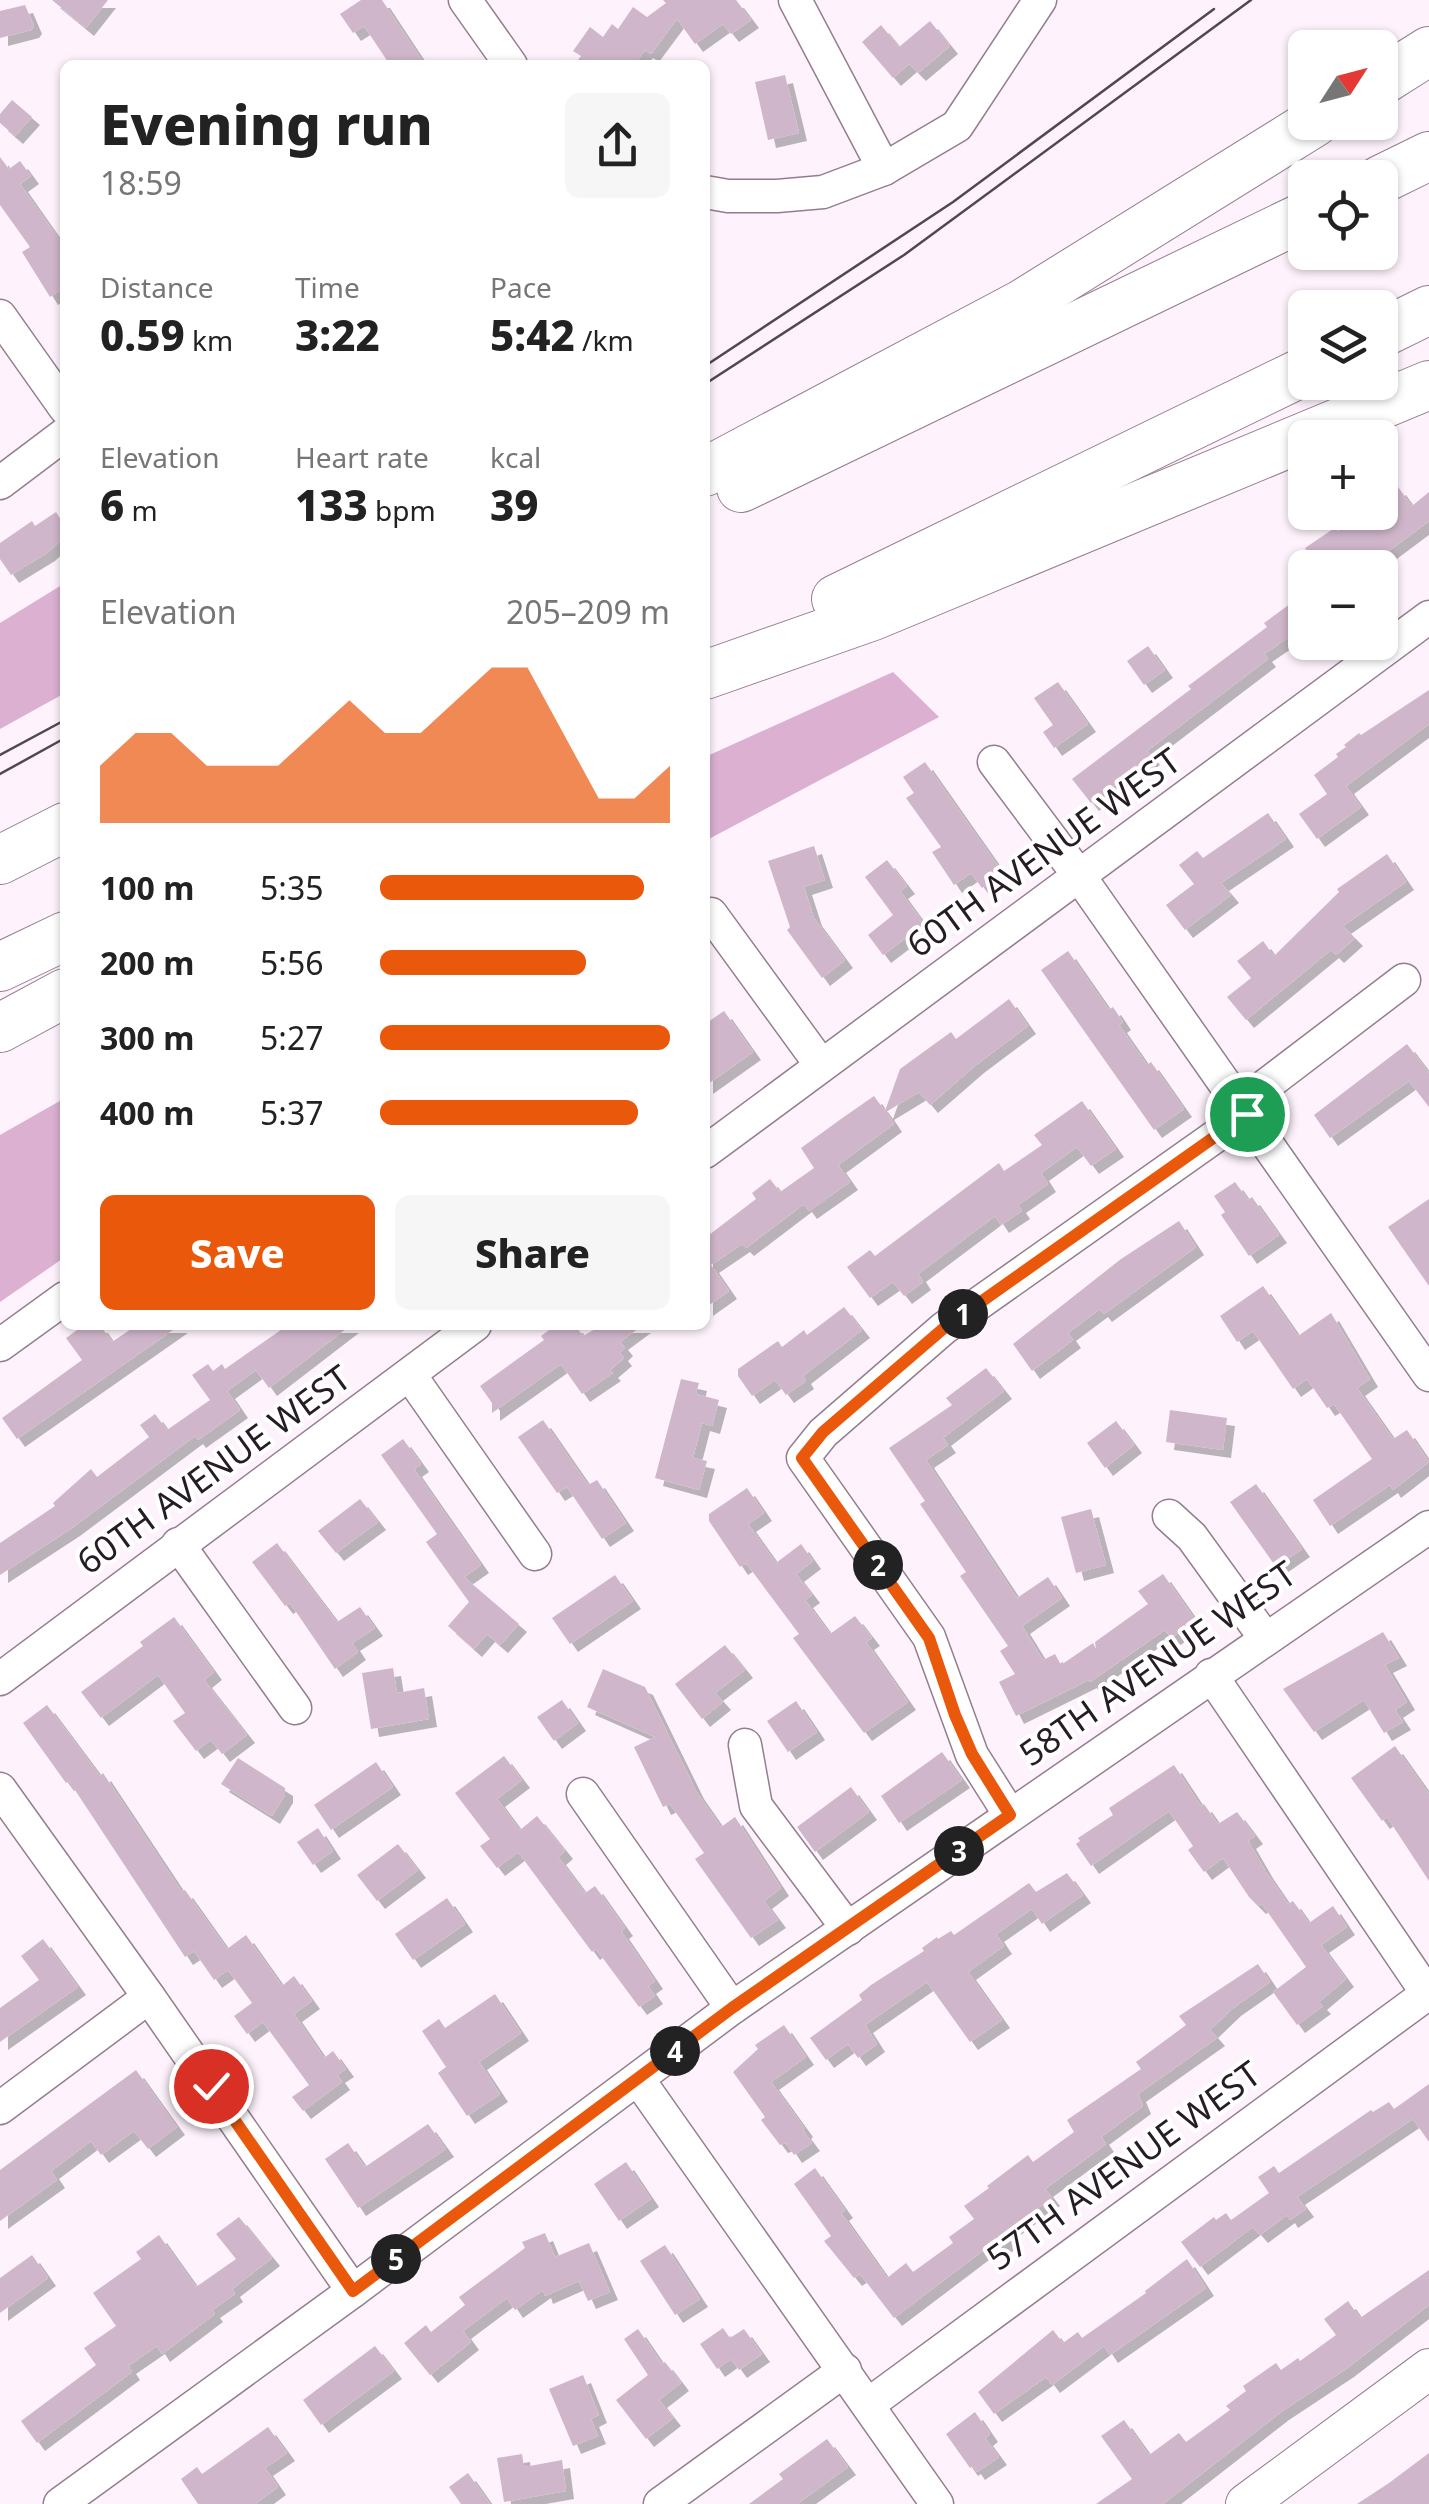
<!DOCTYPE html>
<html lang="en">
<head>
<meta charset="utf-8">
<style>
  body { margin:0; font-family:"Noto Sans",sans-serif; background:#f6f6f6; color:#222; height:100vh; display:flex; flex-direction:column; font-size:38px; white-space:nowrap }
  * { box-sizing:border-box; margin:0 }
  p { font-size:32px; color:#767676 }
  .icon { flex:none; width:55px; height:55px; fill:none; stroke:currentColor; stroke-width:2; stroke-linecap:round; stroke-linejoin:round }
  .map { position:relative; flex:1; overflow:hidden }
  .panel { position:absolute; left:60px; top:60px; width:650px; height:1270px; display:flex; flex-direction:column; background:#fff; border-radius:15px; box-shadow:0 2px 8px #0004 }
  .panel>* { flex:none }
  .needle { width:65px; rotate:54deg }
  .buttons { position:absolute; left:1288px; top:30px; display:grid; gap:20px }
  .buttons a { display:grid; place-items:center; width:110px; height:110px; border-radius:15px; background:#fff; box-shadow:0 2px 8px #0004; font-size:50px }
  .pin { position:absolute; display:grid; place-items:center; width:85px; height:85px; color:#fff; margin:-42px; border:5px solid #fff; border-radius:50%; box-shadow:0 2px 10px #0007 }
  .km { position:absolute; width:50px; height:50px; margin:-25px; border-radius:50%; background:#222; color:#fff; font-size:28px; line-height:50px; text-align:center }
  .round { display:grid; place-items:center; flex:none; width:105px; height:105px; border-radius:15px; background:#f6f6f6 }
  .overview { display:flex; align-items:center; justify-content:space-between; height:170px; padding:0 40px }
  h1 { font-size:55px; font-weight:800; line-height:75px }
  .metrics { display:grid; grid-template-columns:repeat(3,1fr); gap:15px; height:170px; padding:10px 40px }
  .metrics div { display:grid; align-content:center }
  .metrics b { font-size:42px; font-weight:800 }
  .metrics small { font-size:28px; font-weight:400 }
  .metrics p { font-size:28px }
  .chart { height:280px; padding:20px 40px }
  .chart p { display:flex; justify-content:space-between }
  .chart svg { width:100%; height:180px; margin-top:10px; fill:#ea580c; opacity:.7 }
  .action { display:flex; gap:20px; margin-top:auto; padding:20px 40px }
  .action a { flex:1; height:115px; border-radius:15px; background:#ea580c; color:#fff; font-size:40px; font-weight:800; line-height:115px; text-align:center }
  .action a+a { background:#f6f6f6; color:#222 }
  ul { padding:0 40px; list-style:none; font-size:32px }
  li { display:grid; grid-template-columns:160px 120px 1fr; align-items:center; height:75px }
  li i { height:25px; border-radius:12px; background:#ea580c }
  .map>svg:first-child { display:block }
  .forest { fill:#dbb0d1 }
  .building { fill:#d0b6ca; filter:url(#shadow) }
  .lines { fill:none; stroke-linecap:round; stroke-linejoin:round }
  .minor-casing { stroke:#957d90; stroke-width:35 }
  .major-casing { stroke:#957d90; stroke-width:42 }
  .highway-casing { stroke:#957d90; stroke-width:50 }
  .minor { stroke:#fff; stroke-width:32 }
  .major { stroke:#fff; stroke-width:40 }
  .highway { stroke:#fff; stroke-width:48 }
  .tram { stroke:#51484f; stroke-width:2.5 }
  .route-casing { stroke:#fff; stroke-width:20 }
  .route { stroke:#ea580c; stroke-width:12 }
  .labels { text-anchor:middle; stroke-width:8; stroke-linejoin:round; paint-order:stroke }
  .street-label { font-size:35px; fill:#261d24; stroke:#fff }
</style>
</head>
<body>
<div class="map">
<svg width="1429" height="2504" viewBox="0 0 1429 2504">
  <defs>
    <filter id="shadow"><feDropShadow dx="8" dy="8" stdDeviation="0" flood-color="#0004"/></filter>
  </defs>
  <rect width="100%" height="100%" fill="#fef3fc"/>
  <g class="forest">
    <polygon points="65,583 65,693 0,729 0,623"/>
    <polygon points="893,672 939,717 705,841 705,757"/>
    <polygon points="65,1098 65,1257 0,1302 0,1135"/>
  </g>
  <g class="building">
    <polygon points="52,0 108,0 86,28"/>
    <polygon points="361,0 382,0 425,65 390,65 364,26 353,33 340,14"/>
    <polygon points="663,0 736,0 751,20 731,34 723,24 695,44 677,19 651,54 645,50 634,65 574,65 581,56 573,51 590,27 603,37 612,24 618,29 633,7 647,17 666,3"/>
    <polygon points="25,5 34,26 31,30 0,38 0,11"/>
    <polygon points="930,21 950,46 918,73 909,64 893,78 862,42 881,25 899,47"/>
    <polygon points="785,75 799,133 768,140 755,82"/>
    <polygon points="12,100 32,117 15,136 0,123 0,114"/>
    <polygon points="0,157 9,169 20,161 31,176 20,184 65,248 65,287 50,297 22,252 30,247 0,205"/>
    <polygon points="1398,487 1412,506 1429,492 1429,521 1366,568 1319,568 1305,548 1336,527 1338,531 1363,512 1380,512 1380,500"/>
    <polygon points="56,512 65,526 65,536 47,553 11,575 0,559 0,543 32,521 35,526"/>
    <polygon points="1305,593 1305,626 1264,654 1268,659 1147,751 1152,757 1091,803 1072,779 1191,689 1188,686 1267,627 1264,623"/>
    <polygon points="1148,646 1165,670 1144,685 1127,661"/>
    <polygon points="1058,682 1088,724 1054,748 1043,732 1053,725 1034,698"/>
    <polygon points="1429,690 1429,724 1346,786 1361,807 1317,839 1299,814 1327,794 1314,775 1338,757 1336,754 1346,747 1344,745 1359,733 1361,735"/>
    <polygon points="925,762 1003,873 982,888 971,873 954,885 932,852 941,847 906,798 914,793 903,777"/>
    <polygon points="1268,813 1286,839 1221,883 1231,895 1185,930 1166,905 1194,884 1179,865 1197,851 1203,858"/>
    <polygon points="814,846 825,880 804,887 814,918 845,960 822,978 787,930 790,927 768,861"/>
    <polygon points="1387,854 1406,882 1343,926 1355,938 1336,955 1331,950 1246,1020 1227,997 1251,978 1237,961 1263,941 1274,956 1339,892 1337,889"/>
    <polygon points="887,860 907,886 900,891 924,924 883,955 868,935 893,915 865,877"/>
    <polygon points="1068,951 1109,1010 1113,1007 1123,1022 1119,1025 1147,1065 1151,1062 1184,1109 1154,1130 1041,970"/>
    <polygon points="1009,999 1028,1026 976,1065 930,1105 919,1092 886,1112 894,1124 838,1165 850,1182 809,1211 804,1204 746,1248 742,1244 711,1265 729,1291 705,1308 705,1238 756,1199 752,1193 770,1179 780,1192 814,1168 801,1148 841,1119 874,1096 885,1111 900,1069 951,1032 956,1039"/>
    <polygon points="724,1011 753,1052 705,1086 705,1024"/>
    <polygon points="1407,1044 1429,1073 1429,1107 1409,1081 1330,1138 1314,1115"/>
    <polygon points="1082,1101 1116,1149 1091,1166 1077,1147 1041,1173 1048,1184 1018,1205 1022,1211 1001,1225 995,1216 918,1274 923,1282 904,1296 893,1282 870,1298 847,1267 870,1250 875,1256 999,1163 1004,1171 1042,1145 1034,1135"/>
    <polygon points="1235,1182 1248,1200 1252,1197 1279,1235 1249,1256 1221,1215 1225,1212 1214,1196"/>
    <polygon points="1429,1199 1429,1286 1388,1227"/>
    <polygon points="1179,1221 1196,1247 1104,1314 1100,1309 1068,1333 1073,1340 1032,1371 1013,1344 1121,1259"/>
    <polygon points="1263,1286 1298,1336 1331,1313 1370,1379 1357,1388 1393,1439 1407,1430 1429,1462 1393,1490 1390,1485 1330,1526 1313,1500 1372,1459 1334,1404 1327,1408 1307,1379 1293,1389 1253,1331 1237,1342 1220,1316"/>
    <polygon points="844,1307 862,1330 803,1376 806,1381 786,1395 775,1380 752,1396 738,1376 738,1369 778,1341 782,1347 804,1330 807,1335"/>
    <polygon points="84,1325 100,1325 112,1342 137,1325 180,1325 17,1439 2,1418 82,1360 66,1338"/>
    <polygon points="288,1325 351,1325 269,1388 256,1370 227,1391 240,1410 198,1440 195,1436 72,1528 0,1575 0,1543 55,1506 53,1503 91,1469 97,1477 149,1437 140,1425 155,1414 167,1430 210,1400 192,1375 208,1364 213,1371 222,1364 225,1369"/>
    <polygon points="556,1325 575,1325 583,1336 602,1325 643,1325 620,1342 625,1348 620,1353 624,1358 610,1370 613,1373 582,1394 561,1364 492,1413 492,1403 480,1386 544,1340 541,1336"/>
    <polygon points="986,1368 1004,1391 943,1438 948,1445 926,1460 1017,1598 1048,1577 1062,1598 1022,1626 1043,1660 1055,1654 1061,1665 1093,1643 1096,1649 1095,1642 1148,1604 1138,1591 1163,1574 1196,1621 1171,1638 1165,1630 1090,1682 1089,1680 1016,1716 999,1682 1015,1674 1000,1651 1008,1646 960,1576 966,1572 920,1504 925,1501 889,1448 952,1405 946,1398"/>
    <polygon points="681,1379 699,1383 696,1394 719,1400 712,1426 702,1423 693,1458 707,1461 699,1490 655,1478"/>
    <polygon points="1170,1410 1227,1418 1223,1450 1166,1442"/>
    <polygon points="543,1420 588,1485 597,1480 626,1523 602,1539 567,1487 557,1493 518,1437"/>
    <polygon points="1116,1421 1134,1445 1105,1468 1087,1443"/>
    <polygon points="403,1439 421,1464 414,1469 481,1565 464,1577 519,1624 500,1645 487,1634 474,1649 448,1626 469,1602 426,1542 437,1534 381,1455"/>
    <polygon points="1256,1484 1302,1549 1276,1567 1230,1502"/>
    <polygon points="747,1488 764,1513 748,1524 776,1563 801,1544 813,1561 796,1574 812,1595 805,1600 830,1634 855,1616 872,1638 866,1642 908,1702 864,1733 793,1638 799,1634 746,1563 740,1567 709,1521 709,1514"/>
    <polygon points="360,1499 378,1522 336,1553 318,1531"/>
    <polygon points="1091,1509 1106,1565 1076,1573 1061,1517"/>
    <polygon points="277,1543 337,1622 360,1607 375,1628 352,1643 358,1652 335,1669 290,1603 285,1606 252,1562"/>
    <polygon points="615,1575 633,1601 570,1644 552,1618"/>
    <polygon points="174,1617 214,1672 204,1680 247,1735 222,1754 211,1740 196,1751 173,1721 185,1713 158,1675 101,1718 81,1692 143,1646 140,1642"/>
    <polygon points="1383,1632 1399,1658 1385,1665 1407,1702 1395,1710 1403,1722 1384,1733 1364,1700 1314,1732 1283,1689"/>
    <polygon points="725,1645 745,1670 715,1693 723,1702 702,1719 675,1684"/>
    <polygon points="393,1668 397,1693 424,1688 429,1719 371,1729 362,1673"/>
    <polygon points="603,1669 645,1687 696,1791 721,1827 735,1817 781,1888 764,1901 778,1920 751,1938 695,1859 704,1853 670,1804 663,1807 634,1747 655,1737 587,1707"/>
    <polygon points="562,1700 578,1723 554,1741 537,1717"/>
    <polygon points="796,1701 817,1732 788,1752 767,1721"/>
    <polygon points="47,1705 100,1776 103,1773 182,1892 185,1890 227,1949 246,1935 282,1986 294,1976 312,2001 294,2014 324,2058 333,2051 346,2069 337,2075 342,2082 303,2111 292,2097 309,2085 263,2022 247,2034 234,2016 252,2003 228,1970 214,1980 194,1951 185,1957 69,1781 66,1783 23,1723"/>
    <polygon points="1395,1746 1429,1794 1429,1881 1387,1817 1382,1821 1351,1778"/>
    <polygon points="942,1752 962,1780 899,1823 881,1796"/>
    <polygon points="504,1756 522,1780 497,1799 520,1830 537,1816 565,1851 558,1857 585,1893 595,1886 625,1928 621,1931 655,1981 648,1986 655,1996 639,2007 596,1949 592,1952 518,1852 497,1868 480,1846 490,1839 455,1793"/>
    <polygon points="238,1758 285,1788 285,1795 272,1816 221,1784"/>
    <polygon points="376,1762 393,1787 331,1830 314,1805"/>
    <polygon points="1174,1765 1201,1806 1204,1804 1218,1824 1237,1812 1255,1836 1248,1841 1266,1872 1288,1904 1293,1901 1309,1923 1333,1906 1347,1927 1321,1945 1346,1979 1319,2002 1323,2006 1297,2025 1273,1992 1306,1967 1262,1904 1258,1906 1249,1897 1223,1858 1204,1872 1188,1850 1193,1846 1169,1811 1091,1866 1076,1844 1080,1841 1078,1838 1113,1815 1109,1808"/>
    <polygon points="851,1787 869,1812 815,1852 797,1827"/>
    <polygon points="318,1828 333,1851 313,1865 297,1842"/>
    <polygon points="398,1844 418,1870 377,1901 357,1875"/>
    <polygon points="1067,1873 1083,1895 1042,1924 1032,1909 996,1934 1004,1946 968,1972 1002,2020 970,2042 927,1982 865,2025 877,2044 858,2058 848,2044 826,2060 810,2038 862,2000 859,1995 871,1985 924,1951 922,1948 937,1937 938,1939 951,1931 954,1935 1029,1883 1036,1892"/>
    <polygon points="447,1898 465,1924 413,1960 395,1934"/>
    <polygon points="43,1939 78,1987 0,2042 0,2008 39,1980 21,1956"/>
    <polygon points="1258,1964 1270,1982 1233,2008 1210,2030 1217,2038 1138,2094 1143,2106 1101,2137 1106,2144 1045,2189 1052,2198 1010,2229 1015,2236 997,2249 993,2243 894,2318 860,2274 854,2278 824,2241 831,2236 794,2184 815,2168 845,2210 841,2213 887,2278 906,2263 913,2272 953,2243 949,2237 974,2219 964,2206 989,2188 987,2186 1028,2155 1033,2162 1074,2132 1067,2120 1141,2069 1136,2062 1186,2025 1179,2016"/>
    <polygon points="495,1994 521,2033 479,2062 500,2094 467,2116 438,2073 446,2067 422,2031 439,2019 445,2028"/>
    <polygon points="784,2025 806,2057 771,2082 805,2129 803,2131 812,2143 794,2155 786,2143 780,2145 761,2120 765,2117 733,2072 758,2049 755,2045"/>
    <polygon points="136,2070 177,2127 148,2149 134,2131 101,2155 91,2141 51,2171 57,2180 0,2221 0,2170"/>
    <polygon points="1429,2084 1429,2142 1413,2119 1297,2197 1306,2209 1290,2220 1287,2215 1260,2235 1253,2227 1200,2267 1181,2242 1214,2217 1216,2220 1226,2213 1231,2220 1269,2193 1258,2177 1274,2166 1279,2173 1371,2110 1373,2112 1389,2102 1394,2109"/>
    <polygon points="428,2124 446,2149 358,2208 325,2159 348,2143 365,2167"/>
    <polygon points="626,2162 651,2199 619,2221 594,2184"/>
    <polygon points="239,2217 272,2258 232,2289 235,2294 212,2310 215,2314 162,2354 157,2346 128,2366 132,2372 37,2443 21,2421 96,2365 84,2348 116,2326 93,2293 141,2259 136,2252 159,2235 196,2287 236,2259 216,2234"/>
    <polygon points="545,2233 555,2257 589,2243 610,2292 588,2301 579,2281 545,2296 543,2290 515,2310 507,2298 463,2331 471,2342 430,2375 404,2343 426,2325 431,2332 465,2305 459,2297 525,2248 522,2242"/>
    <polygon points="665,2245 700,2299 675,2315 640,2261"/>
    <polygon points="32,2255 48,2278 0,2313 0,2278"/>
    <polygon points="1187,2259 1206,2288 1110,2355 1104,2346 1052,2385 1046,2377 994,2414 978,2392 1053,2330 1063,2343 1078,2332 1082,2338 1146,2293 1145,2291"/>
    <polygon points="1429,2270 1429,2305 1346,2369 1281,2412 1163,2504 1096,2504 1132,2479 1101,2436 1124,2420 1149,2455 1179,2433 1186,2442 1230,2410 1226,2406 1246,2391 1243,2386 1276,2363 1281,2370 1298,2358 1300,2361 1336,2335 1324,2319 1348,2301 1360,2318"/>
    <polygon points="723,2328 730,2338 744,2329 762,2354 739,2370 731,2359 717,2369 700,2344"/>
    <polygon points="638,2329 662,2364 665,2362 681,2383 659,2400 673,2418 646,2439 616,2400 648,2375 624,2339"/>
    <polygon points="375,2346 394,2371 321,2425 303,2400"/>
    <polygon points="583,2375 599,2415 591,2419 598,2436 573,2446 549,2389"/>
    <polygon points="975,2412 990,2434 985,2438 999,2457 977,2472 973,2466 970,2468 946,2434"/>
    <polygon points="268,2427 287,2453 265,2468 278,2487 255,2504 198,2504 181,2479 197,2467 202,2474"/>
    <polygon points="827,2439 848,2467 797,2504 749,2504 783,2479 779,2474"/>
    <polygon points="1429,2453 1429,2504 1357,2504 1389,2483"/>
    <polygon points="522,2454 524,2467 562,2460 566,2491 504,2502 497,2458"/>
    <polygon points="468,2473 490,2504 461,2504 449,2487"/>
  </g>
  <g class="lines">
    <defs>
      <g id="minor">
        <polyline points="465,0 511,65"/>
        <polyline points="795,0 884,169"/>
        <polyline points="705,192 728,196 777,196 823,192 884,169 957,126 1040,0"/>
        <polyline points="0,316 65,408"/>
        <polyline points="0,483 65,434"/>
        <polyline points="994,762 1080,877 1429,1375"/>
        <polyline points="711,914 821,1065"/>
        <polyline points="705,1152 1429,617"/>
        <polyline points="0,1345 65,1298"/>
        <polyline points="410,1375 535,1554"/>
        <polyline points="1169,1516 1192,1537 1265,1638"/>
        <polyline points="178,1544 295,1708"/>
        <polyline points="1211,1675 1429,1996"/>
        <polyline points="0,1679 475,1325"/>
        <polyline points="745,1745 756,1806 848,1929"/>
        <polyline points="0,1789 149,1997 353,2291"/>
        <polyline points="583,1794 732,2008"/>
        <polyline points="1010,1815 972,1755 929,1637 803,1458 823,1433 944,1328 1247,1114 1257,1092 1404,980"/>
        <polyline points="638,2079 937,2504"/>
        <polyline points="0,2108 149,1997"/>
        <polyline points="869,2404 1427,1994"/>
        <polyline points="60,2504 353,2291 732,2008 1429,1527"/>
        <polyline points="660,2504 845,2370"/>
      </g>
      <polyline id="major" points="1246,2504 1429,2369"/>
      <g id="highway">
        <polyline points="1380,82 1429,51"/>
        <polyline points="1380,180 1429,156"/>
        <polyline points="1380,334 1429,310"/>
        <polyline points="705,472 1022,304 1315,122"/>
        <polyline points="741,488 1305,216"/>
        <polyline points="836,599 1305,371"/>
        <polyline points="705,675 873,616 1429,385"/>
        <polyline points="0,860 65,827"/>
        <polyline points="0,967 65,936"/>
        <polyline points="0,1028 65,993"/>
      </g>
    </defs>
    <use href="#minor" class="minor-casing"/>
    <use href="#major" class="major-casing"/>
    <use href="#highway" class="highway-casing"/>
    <use href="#minor" class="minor"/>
    <use href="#major" class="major"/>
    <use href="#highway" class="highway"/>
    <g class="tram">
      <polyline points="705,366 953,202 1214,9"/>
      <polyline points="705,384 904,255 1251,0"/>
      <polyline points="0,755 65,720"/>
      <polyline points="0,774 65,738"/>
    </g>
  </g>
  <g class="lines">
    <defs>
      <polyline id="route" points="211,2086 353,2291 732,2008 1010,1815 972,1754 955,1715 929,1638 802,1458 823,1432 944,1328 1247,1114"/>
    </defs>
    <use href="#route" class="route-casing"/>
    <use href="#route" class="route"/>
  </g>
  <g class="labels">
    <g class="street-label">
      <text transform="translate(1044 853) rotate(-36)" y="12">60TH AVENUE WEST</text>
      <text transform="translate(214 1470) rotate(-36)" y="12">60TH AVENUE WEST</text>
      <text transform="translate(1158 1664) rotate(-35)" y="12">58TH AVENUE WEST</text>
      <text transform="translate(1124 2166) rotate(-36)" y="12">57TH AVENUE WEST</text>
    </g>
  </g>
</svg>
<div class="buttons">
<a><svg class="needle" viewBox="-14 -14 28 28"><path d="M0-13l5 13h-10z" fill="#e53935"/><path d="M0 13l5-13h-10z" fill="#767676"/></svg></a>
<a><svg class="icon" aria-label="locate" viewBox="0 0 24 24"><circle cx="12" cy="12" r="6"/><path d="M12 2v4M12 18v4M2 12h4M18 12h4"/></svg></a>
<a><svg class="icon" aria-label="layers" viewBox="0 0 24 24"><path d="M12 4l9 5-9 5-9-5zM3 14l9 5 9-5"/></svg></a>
<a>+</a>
<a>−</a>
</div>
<div class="pin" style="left:1247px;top:1114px;background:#1e9e55"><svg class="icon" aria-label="arrive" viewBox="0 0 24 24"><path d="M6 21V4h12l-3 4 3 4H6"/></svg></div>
<div class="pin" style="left:211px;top:2086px;background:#d93025"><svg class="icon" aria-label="check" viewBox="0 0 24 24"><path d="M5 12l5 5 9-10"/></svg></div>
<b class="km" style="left:963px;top:1314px">1</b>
<b class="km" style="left:878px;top:1565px">2</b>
<b class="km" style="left:959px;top:1851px">3</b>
<b class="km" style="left:675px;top:2051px">4</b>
<b class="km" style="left:396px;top:2259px">5</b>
<section class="panel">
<div class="overview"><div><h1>Evening run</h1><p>18:59</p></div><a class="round"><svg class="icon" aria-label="share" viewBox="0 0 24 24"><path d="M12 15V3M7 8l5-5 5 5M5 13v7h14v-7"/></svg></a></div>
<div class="metrics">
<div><p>Distance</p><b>0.59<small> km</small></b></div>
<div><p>Time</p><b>3:22</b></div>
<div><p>Pace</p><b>5:42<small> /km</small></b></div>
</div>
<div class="metrics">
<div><p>Elevation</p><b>6<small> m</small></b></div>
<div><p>Heart rate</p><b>133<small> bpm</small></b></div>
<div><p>kcal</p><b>39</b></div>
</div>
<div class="chart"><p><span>Elevation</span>205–209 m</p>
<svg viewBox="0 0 160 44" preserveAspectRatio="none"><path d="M0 44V30L10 22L20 22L30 30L40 30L50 30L60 22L70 14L80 22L90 22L100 14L110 6L120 6L130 22L140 38L150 38L160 30V44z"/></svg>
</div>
<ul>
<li><b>100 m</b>5:35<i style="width:91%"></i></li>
<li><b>200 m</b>5:56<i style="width:71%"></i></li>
<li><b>300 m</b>5:27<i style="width:100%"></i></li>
<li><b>400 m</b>5:37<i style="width:89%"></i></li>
</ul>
<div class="action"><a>Save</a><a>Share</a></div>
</section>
</div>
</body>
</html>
